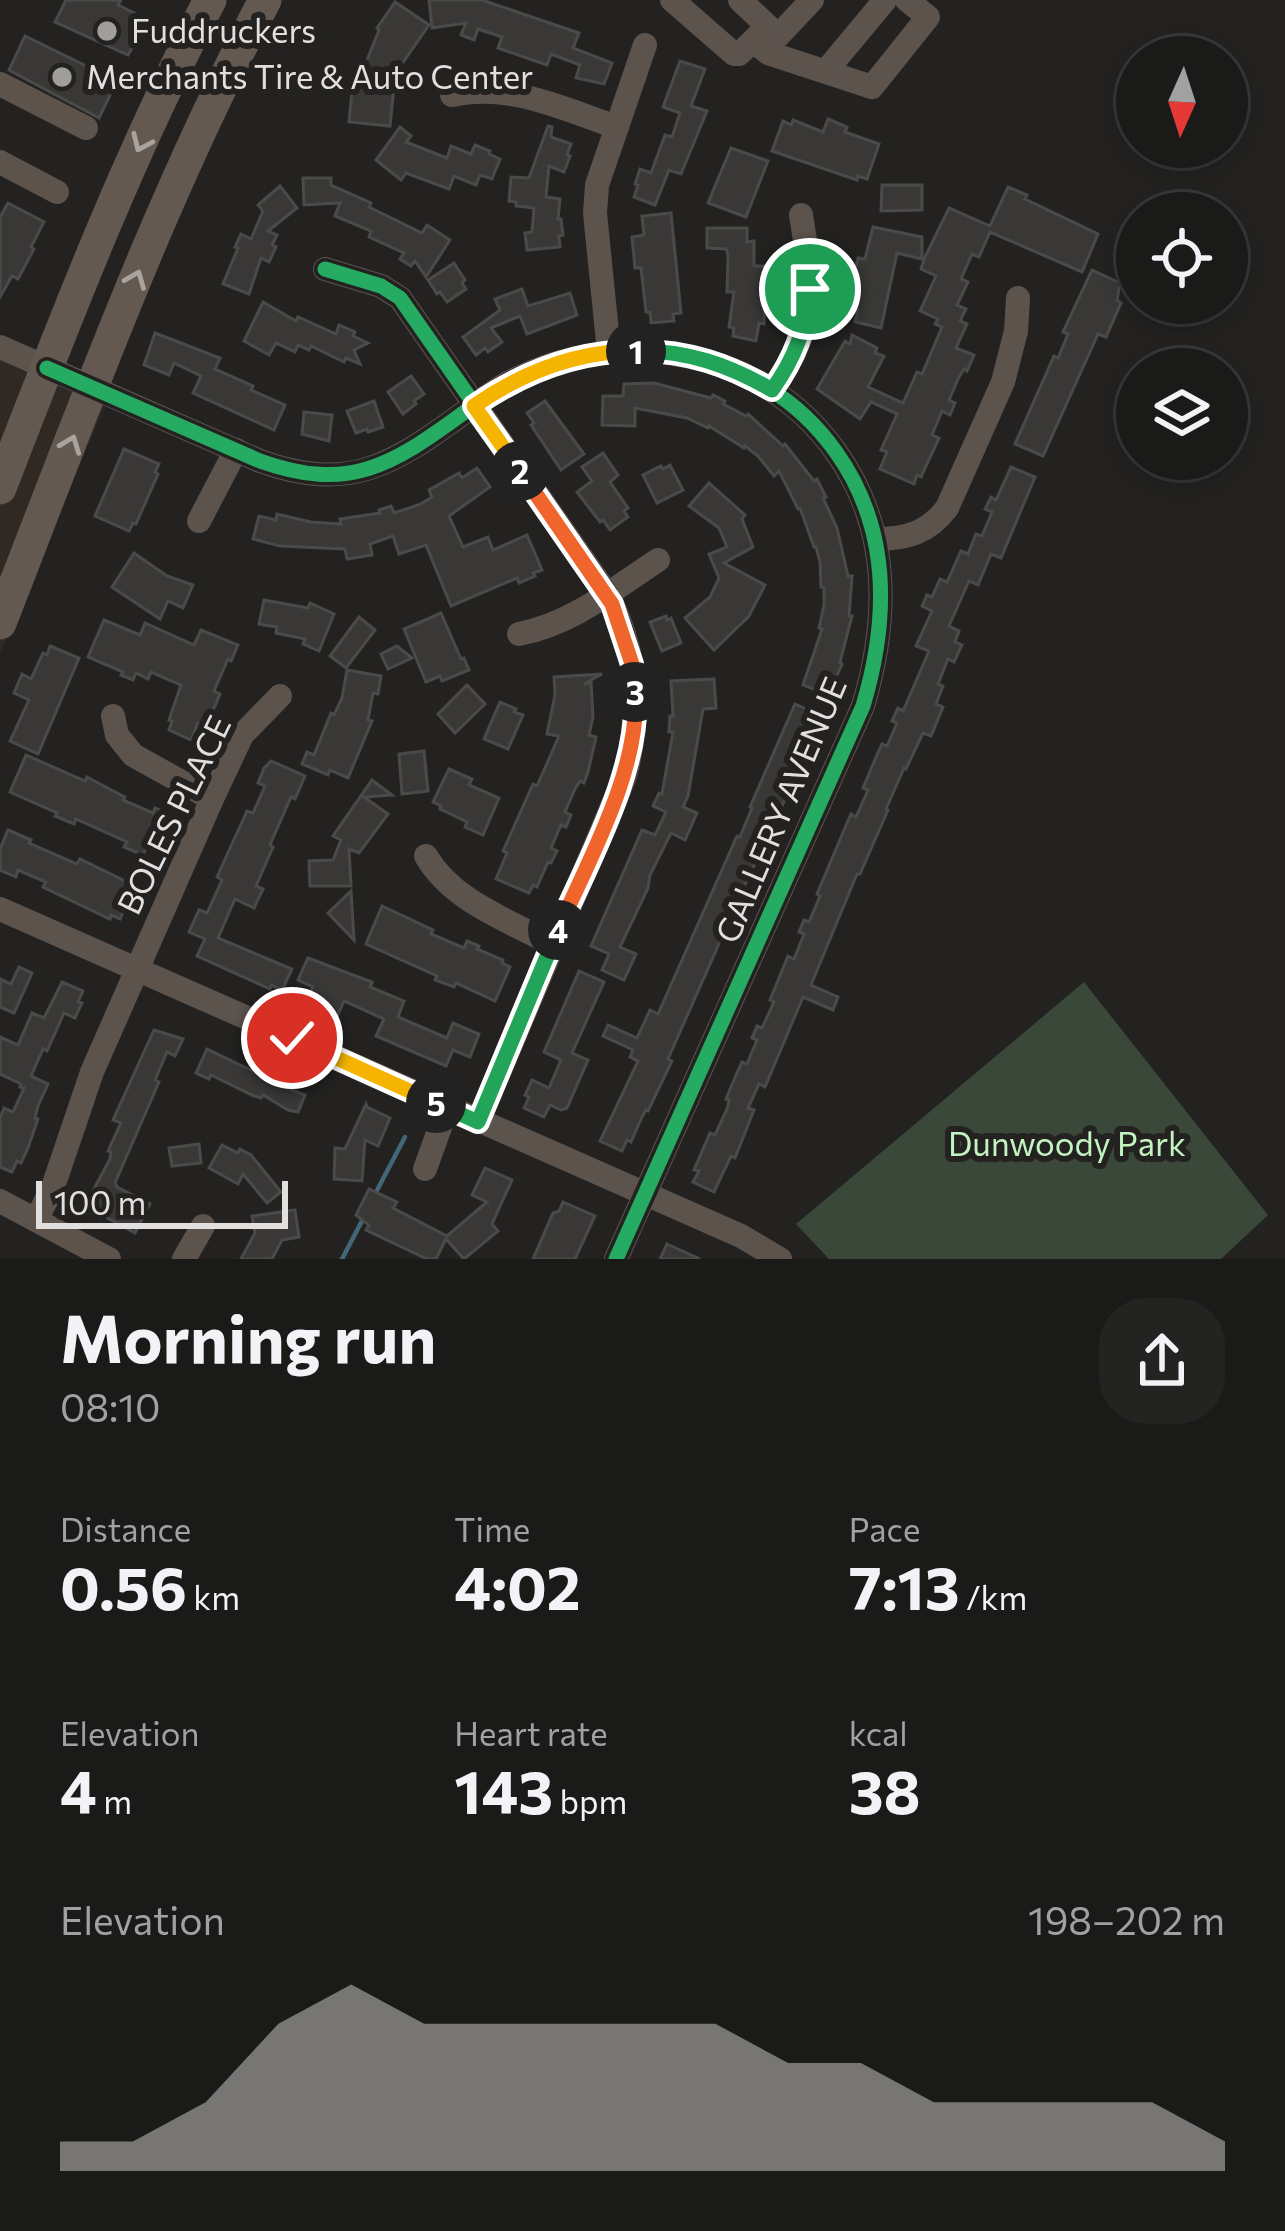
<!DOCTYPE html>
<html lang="en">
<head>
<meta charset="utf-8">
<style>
  body { margin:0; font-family:Commissioner,sans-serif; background:#232322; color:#f1f3f6; height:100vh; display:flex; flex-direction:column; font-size:45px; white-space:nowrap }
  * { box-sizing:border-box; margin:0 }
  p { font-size:39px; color:#9fa1a2 }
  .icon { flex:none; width:66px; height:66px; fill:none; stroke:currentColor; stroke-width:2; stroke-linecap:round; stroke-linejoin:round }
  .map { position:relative; height:1259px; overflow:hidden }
  .side { display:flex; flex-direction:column; background:#1a1a19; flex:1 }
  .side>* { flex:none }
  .needle { width:78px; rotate:183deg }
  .tools { position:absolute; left:1116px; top:36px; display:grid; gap:24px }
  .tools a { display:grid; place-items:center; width:132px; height:132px; border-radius:50%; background:#1a1a19; box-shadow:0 6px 18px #0003,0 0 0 3px #383838; font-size:60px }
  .scale { position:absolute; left:36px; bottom:30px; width:252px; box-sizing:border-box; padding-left:12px; border:6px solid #e2e0df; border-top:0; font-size:33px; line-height:42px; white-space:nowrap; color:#e2e0df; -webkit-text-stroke:9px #242220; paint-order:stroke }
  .pin { position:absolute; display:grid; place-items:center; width:102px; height:102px; color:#fff; margin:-51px; border:6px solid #fff; border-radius:50%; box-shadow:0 3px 12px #0007 }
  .km { position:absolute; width:60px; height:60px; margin:-30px; border-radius:50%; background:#222; color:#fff; font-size:33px; line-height:60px; text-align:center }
  .round { display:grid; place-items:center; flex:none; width:126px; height:126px; border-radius:48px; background:#232322 }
  .summary { display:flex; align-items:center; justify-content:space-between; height:204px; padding:0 60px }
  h1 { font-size:66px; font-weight:700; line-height:90px }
  .figures { display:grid; grid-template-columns:repeat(3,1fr); gap:18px; height:204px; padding:12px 60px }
  .figures div { display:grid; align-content:center }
  .figures b { font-size:60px; font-weight:700 }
  .figures small { font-size:33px; font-weight:400 }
  .figures p { font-size:33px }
  .chart { height:336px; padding:24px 60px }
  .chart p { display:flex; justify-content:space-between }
  .chart svg { width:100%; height:216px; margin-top:12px; fill:#9f9e9c; opacity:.7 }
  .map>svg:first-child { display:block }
  .built { fill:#2f2823 }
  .green { fill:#394838 }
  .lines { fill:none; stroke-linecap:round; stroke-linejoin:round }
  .stream { stroke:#426777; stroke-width:4.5 }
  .building { fill:#393837; stroke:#4b4a49; stroke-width:3 }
  .minor { stroke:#5c534d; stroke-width:24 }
  .highway { stroke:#645951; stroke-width:33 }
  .cycleway-casing { stroke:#242220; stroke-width:22 }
  .cycleway { stroke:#26ab63; stroke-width:15 }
  .oneway { stroke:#a9a39f }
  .split-1-casing { stroke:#fff; stroke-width:24 }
  .split-2-casing { stroke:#fff; stroke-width:24 }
  .split-3-casing { stroke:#fff; stroke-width:24 }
  .split-4-casing { stroke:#fff; stroke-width:24 }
  .split-5-casing { stroke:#fff; stroke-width:24 }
  .split-6-casing { stroke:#fff; stroke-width:24 }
  .split-1 { stroke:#22a559; stroke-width:15 }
  .split-2 { stroke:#f5b400; stroke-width:15 }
  .split-3 { stroke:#f0652b; stroke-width:15 }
  .split-4 { stroke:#f0652b; stroke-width:15 }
  .split-5 { stroke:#22a559; stroke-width:15 }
  .split-6 { stroke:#f5b400; stroke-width:15 }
  .poi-dot { fill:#9f9e9c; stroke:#242220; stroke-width:4.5 }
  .labels { text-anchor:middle; stroke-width:12; stroke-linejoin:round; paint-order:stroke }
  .poi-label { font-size:33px; fill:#e2e0df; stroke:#242220; text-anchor:start }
  .street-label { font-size:33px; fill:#e2e0df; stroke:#242220 }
  .park-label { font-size:33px; fill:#c2f3c0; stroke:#242220 }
</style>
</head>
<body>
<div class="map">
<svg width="1285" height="1259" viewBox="0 0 1285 1259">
  <rect width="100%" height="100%" fill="#232221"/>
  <polygon class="built" points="0,360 105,406 0,654"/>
  <polygon class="green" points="1084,982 1268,1215 1221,1259 829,1259 796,1224"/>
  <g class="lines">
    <g class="stream">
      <polyline points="374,1196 405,1137"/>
      <polyline points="342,1259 364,1217"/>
    </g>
  </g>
  <g class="building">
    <polygon points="66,0 121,0 118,5 140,16 139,19 145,25 128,55 55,22"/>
    <polygon points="429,0 482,0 579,33 573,48 612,63 604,84 576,78 580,65 551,54 547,65 498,48 502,37 478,29 474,40 461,35 466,23 432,28"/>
    <polygon points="395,2 429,25 395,74 405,78 401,90 394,87 390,126 349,122 352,91 357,91 363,76 361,75 379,30 377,28"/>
    <polygon points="25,36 117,81 99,118 9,70"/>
    <polygon points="680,61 705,69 691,106 707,111 681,174 669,170 655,205 634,197 638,185 635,184 640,169 651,173 665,135 672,137 680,113 663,107"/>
    <polygon points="828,119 847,127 845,132 879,144 867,179 858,176 857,180 772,151 783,121 791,125 793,120 823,132"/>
    <polygon points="548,126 552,127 551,137 571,144 567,155 570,156 564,172 549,166 546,197 560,199 558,219 561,219 563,235 559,236 560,247 527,250 525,233 532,232 534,208 516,206 516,202 509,201 511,177 529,178"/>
    <polygon points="400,127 411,136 406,142 447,158 451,146 471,154 475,145 490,151 489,154 500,159 492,179 480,175 476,185 454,176 449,189 406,173 401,180 376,160"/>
    <polygon points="731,148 768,161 746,217 708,203"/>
    <polygon points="303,178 331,178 331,185 371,203 369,207 422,233 427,225 450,240 426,277 415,261 411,266 400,259 404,253 369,237 371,231 335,216 340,203 304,205"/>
    <polygon points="882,185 922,185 922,210 881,211"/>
    <polygon points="280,186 297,208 268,231 277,235 272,245 276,247 269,262 261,258 249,294 223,284 238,248 235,247 241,234 251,239 263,211 258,205"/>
    <polygon points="1008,187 1027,195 1025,199 1098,234 1082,272 990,232 979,257 972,254 961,279 968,282 957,305 966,309 960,321 967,324 956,348 974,355 967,371 964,369 959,377 949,400 955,403 950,415 942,411 932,435 939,438 921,477 917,475 914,484 880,469 887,452 881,450 897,414 871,402 860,419 817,389 845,341 850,344 852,335 877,348 875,353 884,356 868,387 903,403 917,372 922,374 942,327 935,324 938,319 920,311 936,276 921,269 924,259 949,208 990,226"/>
    <polygon points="8,203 44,222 31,247 34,249 18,279 12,276 0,297 0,217"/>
    <polygon points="671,213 681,313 673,314 674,321 651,323 650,312 646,312 641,268 635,268 632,237 644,235 642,216"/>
    <polygon points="873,227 922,237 922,259 897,253 881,328 855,322 858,310 850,308 855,283 849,282 853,265 856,266 858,258 865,259"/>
    <polygon points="707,228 747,228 747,242 754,241 754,266 769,266 768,284 765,284 764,324 759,323 756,341 733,336 734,328 729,327 734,292 727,292 728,255 726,249 707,248"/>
    <polygon points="454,263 465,280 462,283 466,289 447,302 440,292 437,294 428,280"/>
    <polygon points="1092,270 1120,283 1117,300 1121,303 1106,337 1098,334 1043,456 1015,444 1054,356 1058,358 1068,334 1063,332"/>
    <polygon points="522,289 528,306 570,293 577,315 527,334 520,316 491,328 502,342 488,352 485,348 476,355 463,337 500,310 495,299"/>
    <polygon points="263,302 296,321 298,317 336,334 339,325 355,332 353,336 368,343 354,350 360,364 346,358 344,362 311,346 309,350 298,345 295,352 276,343 269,355 244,341"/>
    <polygon points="155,333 220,358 215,369 253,386 251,390 285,405 274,430 193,393 201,376 174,363 169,375 144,365"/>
    <polygon points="411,376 424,394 414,401 416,404 403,414 388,392"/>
    <polygon points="654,383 711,398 713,395 725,401 723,404 746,416 748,414 783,446 785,444 814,481 817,479 826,497 823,498 837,528 848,576 852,576 849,616 852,616 840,662 842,664 828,695 803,685 822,629 819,628 824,605 824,588 821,587 820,562 816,547 814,547 800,508 798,509 779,471 774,476 758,456 745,446 744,448 709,426 708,428 687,418 635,408 635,426 602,425 603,396 623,396 624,384"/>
    <polygon points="374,401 383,427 368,432 367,429 356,433 347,411"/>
    <polygon points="545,401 584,454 561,470 531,425 534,423 527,413"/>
    <polygon points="304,412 332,415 329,441 302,434"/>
    <polygon points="124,449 159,464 155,472 158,474 136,524 133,523 129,531 95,516"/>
    <polygon points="603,453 618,475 610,482 628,508 624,511 628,517 610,530 603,520 600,522 577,492 592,481 582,467"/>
    <polygon points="670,465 683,490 657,503 643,475 661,466 663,469"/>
    <polygon points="1011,467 1035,477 1001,558 991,554 978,585 969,581 949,626 959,631 955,642 962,645 954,662 948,659 938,684 943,686 936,704 943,707 931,736 923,733 906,769 904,768 886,809 888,810 860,874 857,874 811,985 838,997 833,1010 803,997 765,1087 759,1084 748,1108 754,1110 735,1158 731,1156 714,1192 693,1182 699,1171 694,1170 710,1133 715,1135 727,1109 729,1100 726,1099 736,1075 742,1062 747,1064 757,1040 752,1038 757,1026 762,1028 774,1002 770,1000 788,956 794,959 804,934 799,932 804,920 809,922 820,896 817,894 847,823 851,814 856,817 868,790 863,788 876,757 882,744 887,746 897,723 892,721 898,708 903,711 929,651 916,646 932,611 922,606 927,595 932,597 940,579 947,582 961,551 968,554 976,534 982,536 992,512 985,509 991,497 996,500"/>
    <polygon points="477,468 490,487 449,516 463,547 488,537 493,550 527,535 542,570 533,573 535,576 519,583 517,578 451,606 426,545 399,554 393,536 370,544 372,555 347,559 345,549 280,546 253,539 259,516 276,520 277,514 311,522 341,524 340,519 380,513 379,510 391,506 394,513 421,504 432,497 429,490 459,473 462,478"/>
    <polygon points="709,483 745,515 742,519 753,547 724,563 765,585 749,616 714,650 685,618 710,597 719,578 709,554 727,547 719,528 689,506"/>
    <polygon points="134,553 167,576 193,585 183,608 168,601 160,619 112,587"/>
    <polygon points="264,600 308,608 310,603 334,614 319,651 303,644 305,639 276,633 277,627 259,624"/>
    <polygon points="441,613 461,659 464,658 469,670 442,681 440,676 426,682 404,629"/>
    <polygon points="666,616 667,620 671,618 681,643 662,651 650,622"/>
    <polygon points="359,617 375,630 346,668 330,656"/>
    <polygon points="104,620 140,635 145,623 194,645 201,630 238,645 231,661 228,659 214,691 220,694 215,706 204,726 198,723 191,740 169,730 172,721 169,720 181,685 151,672 148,679 136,673 133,680 121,675 123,672 88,657"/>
    <polygon points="50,646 79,658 38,754 10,741 29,700 14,693 22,674 31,679 43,653 47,655"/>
    <polygon points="397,646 412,658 388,669 381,654"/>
    <polygon points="347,670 381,676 378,694 373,693 368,720 372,721 348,778 330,770 328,775 302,764 307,752 314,755 331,713 334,715 342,698"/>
    <polygon points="602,674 584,684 591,683 593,717 589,735 596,737 588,772 584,783 580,781 575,789 565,812 571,815 566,827 561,825 551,848 557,851 551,863 548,862 537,887 533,885 529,893 496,879 507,853 503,851 533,784 537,786 559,736 547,734 555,695 554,677"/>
    <polygon points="714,679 716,708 703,709 688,796 683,807 697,813 685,840 671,833 650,875 648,888 620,947 636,954 624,980 602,970 609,954 591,946 642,830 655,835 666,812 653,806 659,793 662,794 673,732 669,732 670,716 673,716 671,681"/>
    <polygon points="467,685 485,704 455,733 438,714"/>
    <polygon points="500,702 516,709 514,712 523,715 508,749 484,739"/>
    <polygon points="795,704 821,716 797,769 799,770 743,889 746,891 741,902 738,901 668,1059 672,1061 648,1111 646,1110 642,1117 631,1142 627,1140 622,1151 600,1141 638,1061 630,1057 633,1050 603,1036 608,1025 637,1038 650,1010 658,1014 737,836 740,837 752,808 750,807"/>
    <polygon points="424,751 428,791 402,794 399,754"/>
    <polygon points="26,755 85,781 87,777 98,783 125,797 123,800 153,813 155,808 168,813 157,839 151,837 143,855 124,847 127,842 76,819 74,824 55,816 57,813 10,792"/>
    <polygon points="271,761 305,776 295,799 291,797 270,845 273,847 256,886 263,889 254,908 235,899 218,938 292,969 282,990 271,985 270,989 197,956 205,939 189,932 199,910 207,913 222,880 217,877 247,811 253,813 265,786 258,783 264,768"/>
    <polygon points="449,769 472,779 469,785 499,798 483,835 465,827 467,822 440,809 441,806 433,802"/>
    <polygon points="372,780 392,795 364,797 388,814 359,853 349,849 351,886 310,886 309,861 333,860 341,840 333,836"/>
    <polygon points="8,830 31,840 29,843 77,864 80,859 135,886 120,919 111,915 110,919 43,887 46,882 18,870 16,877 0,870 0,849"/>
    <polygon points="351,891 354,940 328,913"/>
    <polygon points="382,906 433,930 431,934 464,948 467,941 479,946 477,949 503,960 502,963 510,967 495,1001 456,983 454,987 435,980 437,976 366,944"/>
    <polygon points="308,958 372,982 370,987 404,1001 398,1017 447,1038 453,1023 479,1034 470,1057 453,1050 446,1066 376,1036 384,1019 344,1001 337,1017 306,1004 313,987 298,980"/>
    <polygon points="19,967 32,973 14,1013 0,1007 0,979 11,984"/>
    <polygon points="579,971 604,982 572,1053 588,1060 567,1108 561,1110 550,1105 544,1117 524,1108 529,1097 525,1095 532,1080 549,1088 561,1060 544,1052"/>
    <polygon points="62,982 83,991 78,1002 82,1003 75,1018 64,1013 47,1051 43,1049 31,1076 48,1084 38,1106 35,1118 38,1119 28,1148 21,1163 17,1161 12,1172 0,1167 0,1119 4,1108 13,1112 24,1088 20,1087 21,1084 0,1074 0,1037 18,1045 32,1013 44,1018"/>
    <polygon points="154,1030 183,1039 175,1056 167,1052 155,1080 159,1082 115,1183 117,1187 150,1204 135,1233 102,1215 100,1218 86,1211 92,1198 90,1196 110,1159 111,1152 108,1151 121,1123 113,1120"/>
    <polygon points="207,1049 263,1076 262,1078 305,1095 298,1112 288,1110 263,1095 261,1098 252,1095 211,1075 209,1079 196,1073"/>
    <polygon points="366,1104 367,1107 390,1118 378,1146 365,1140 362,1181 334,1179 335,1148 345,1149"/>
    <polygon points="199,1144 201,1163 172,1166 169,1148"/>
    <polygon points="222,1145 238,1153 240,1149 251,1155 281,1192 267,1203 243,1174 238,1184 209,1168"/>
    <polygon points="485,1168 512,1180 492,1224 498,1231 464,1259 446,1239 436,1259 427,1259 366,1230 369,1225 356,1215 369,1189 397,1202 393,1208 447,1236 487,1202 472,1195"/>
    <polygon points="563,1202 595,1216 575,1259 533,1259 553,1213 559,1211"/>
    <polygon points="295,1210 299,1237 282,1240 272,1259 241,1259 255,1233 252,1216"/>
    <polygon points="667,1244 700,1259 660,1259"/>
  </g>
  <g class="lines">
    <g class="minor">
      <polyline points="672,0 734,54 739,54 753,41"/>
      <polyline points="740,0 778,36 812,0"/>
      <polyline points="767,26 753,41 768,53 872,87 928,17 907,0"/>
      <polyline points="826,71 885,0"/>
      <polyline points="0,84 86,128"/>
      <path d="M452,95C509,82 563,109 617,127"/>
      <polyline points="0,162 57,192"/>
      <path d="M325,269L381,286L400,298L607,594C638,652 641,714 625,776L478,1122"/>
      <path d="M0,347L260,461C349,493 392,465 462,414C477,404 492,392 508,383C619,325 761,346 836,452C891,529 889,619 863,706L616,1259"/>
      <polyline points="609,352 595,213 597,185 645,45"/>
      <path d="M772,390C817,326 813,288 801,215"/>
      <polyline points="199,521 236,450"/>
      <path d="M876,539C906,539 928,533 947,508L1003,382L1016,331L1018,298"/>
      <path d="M519,634C572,624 614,589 658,560"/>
      <polyline points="113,716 117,735 133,755 212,799"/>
      <path d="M426,856C452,901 508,920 552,944"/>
      <polyline points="0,909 741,1236 780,1259"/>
      <polyline points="425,1169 447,1108"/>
      <polyline points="0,1201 109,1259"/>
      <polyline points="36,1220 53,1187 92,1072 212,799 242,735 280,696"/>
      <polyline points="184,1259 203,1226"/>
    </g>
    <g class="highway">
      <path d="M0,488C64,323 127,157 210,0"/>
      <path d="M0,623C82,414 159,199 265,0"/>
    </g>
    <defs>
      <g id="cycleway">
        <path d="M325,269L381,286L400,298L607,594C638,652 641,714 625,776L478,1122"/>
        <path d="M47,368L260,461C349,493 392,465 462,414C477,404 492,392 508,383C619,325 761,346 836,452C891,529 889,619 863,706L616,1259"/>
      </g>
    </defs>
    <use href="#cycleway" class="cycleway-casing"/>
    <use href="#cycleway" class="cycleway"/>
  </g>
  <defs><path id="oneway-chevron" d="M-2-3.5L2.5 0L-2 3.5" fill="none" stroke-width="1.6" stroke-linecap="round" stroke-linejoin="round" transform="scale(3)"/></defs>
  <g class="oneway">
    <use href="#oneway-chevron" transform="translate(141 143) rotate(114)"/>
    <use href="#oneway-chevron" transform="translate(136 279) rotate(-68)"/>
    <use href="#oneway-chevron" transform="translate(71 444) rotate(-69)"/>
  </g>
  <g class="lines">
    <defs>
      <path id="split-1" d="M636,351C686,350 729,365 772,390C795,358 806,328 810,289"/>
      <path id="split-2" d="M520,471L474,406C523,372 576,351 636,351"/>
      <polyline id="split-3" points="520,471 612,604 632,664 635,692"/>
      <path id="split-4" d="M558,930C588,861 641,768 635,692"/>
      <polyline id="split-5" points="436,1103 478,1122 558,930"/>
      <polyline id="split-6" points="292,1038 436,1103"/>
    </defs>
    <use href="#split-1" class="split-1-casing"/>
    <use href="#split-2" class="split-2-casing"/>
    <use href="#split-3" class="split-3-casing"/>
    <use href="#split-4" class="split-4-casing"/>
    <use href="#split-5" class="split-5-casing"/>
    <use href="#split-6" class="split-6-casing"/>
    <use href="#split-1" class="split-1"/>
    <use href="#split-2" class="split-2"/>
    <use href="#split-3" class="split-3"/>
    <use href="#split-4" class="split-4"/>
    <use href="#split-5" class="split-5"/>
    <use href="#split-6" class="split-6"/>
  </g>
  <g class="poi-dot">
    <circle cx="107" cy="31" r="12"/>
    <circle cx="62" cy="77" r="12"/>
  </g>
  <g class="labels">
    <g class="poi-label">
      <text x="131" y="43">Fuddruckers</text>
      <text x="86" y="89">Merchants Tire &amp; Auto Center</text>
    </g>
    <g class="street-label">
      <text transform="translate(781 810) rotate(-67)" y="12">GALLERY AVENUE</text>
      <text transform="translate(174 815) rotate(-64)" y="12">BOLES PLACE</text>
    </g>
    <g class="park-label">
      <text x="1067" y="1156">Dunwoody Park</text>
    </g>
  </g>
</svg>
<div class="tools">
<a><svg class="needle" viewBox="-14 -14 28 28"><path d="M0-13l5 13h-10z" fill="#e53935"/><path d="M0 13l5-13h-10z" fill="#9fa1a2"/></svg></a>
<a><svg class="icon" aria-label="locate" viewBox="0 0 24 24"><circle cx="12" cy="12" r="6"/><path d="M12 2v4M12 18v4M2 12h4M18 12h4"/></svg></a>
<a><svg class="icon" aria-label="layers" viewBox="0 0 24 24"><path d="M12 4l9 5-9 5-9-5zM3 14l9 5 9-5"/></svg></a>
</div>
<div class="scale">100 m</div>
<div class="pin" style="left:810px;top:289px;background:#1e9e55"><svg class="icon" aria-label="arrive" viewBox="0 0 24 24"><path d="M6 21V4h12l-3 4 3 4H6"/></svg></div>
<div class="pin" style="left:292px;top:1038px;background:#d93025"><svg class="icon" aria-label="check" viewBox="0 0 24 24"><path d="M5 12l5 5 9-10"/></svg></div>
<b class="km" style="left:636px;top:351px">1</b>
<b class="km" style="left:520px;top:471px">2</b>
<b class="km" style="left:635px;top:692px">3</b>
<b class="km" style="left:558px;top:930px">4</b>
<b class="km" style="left:436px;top:1103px">5</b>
</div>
<section class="side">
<div class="summary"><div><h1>Morning run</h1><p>08:10</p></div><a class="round"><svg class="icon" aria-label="share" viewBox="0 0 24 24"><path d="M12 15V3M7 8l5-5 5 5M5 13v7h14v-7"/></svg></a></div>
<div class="figures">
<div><p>Distance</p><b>0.56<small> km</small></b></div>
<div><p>Time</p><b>4:02</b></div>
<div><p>Pace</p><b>7:13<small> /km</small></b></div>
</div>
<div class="figures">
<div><p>Elevation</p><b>4<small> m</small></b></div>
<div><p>Heart rate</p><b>143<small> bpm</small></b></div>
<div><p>kcal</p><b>38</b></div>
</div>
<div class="chart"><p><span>Elevation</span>198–202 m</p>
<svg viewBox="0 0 160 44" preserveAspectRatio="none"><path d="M0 44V38L10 38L20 30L30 14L40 6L50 14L60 14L70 14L80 14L90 14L100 22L110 22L120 30L130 30L140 30L150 30L160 38V44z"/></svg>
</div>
</section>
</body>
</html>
